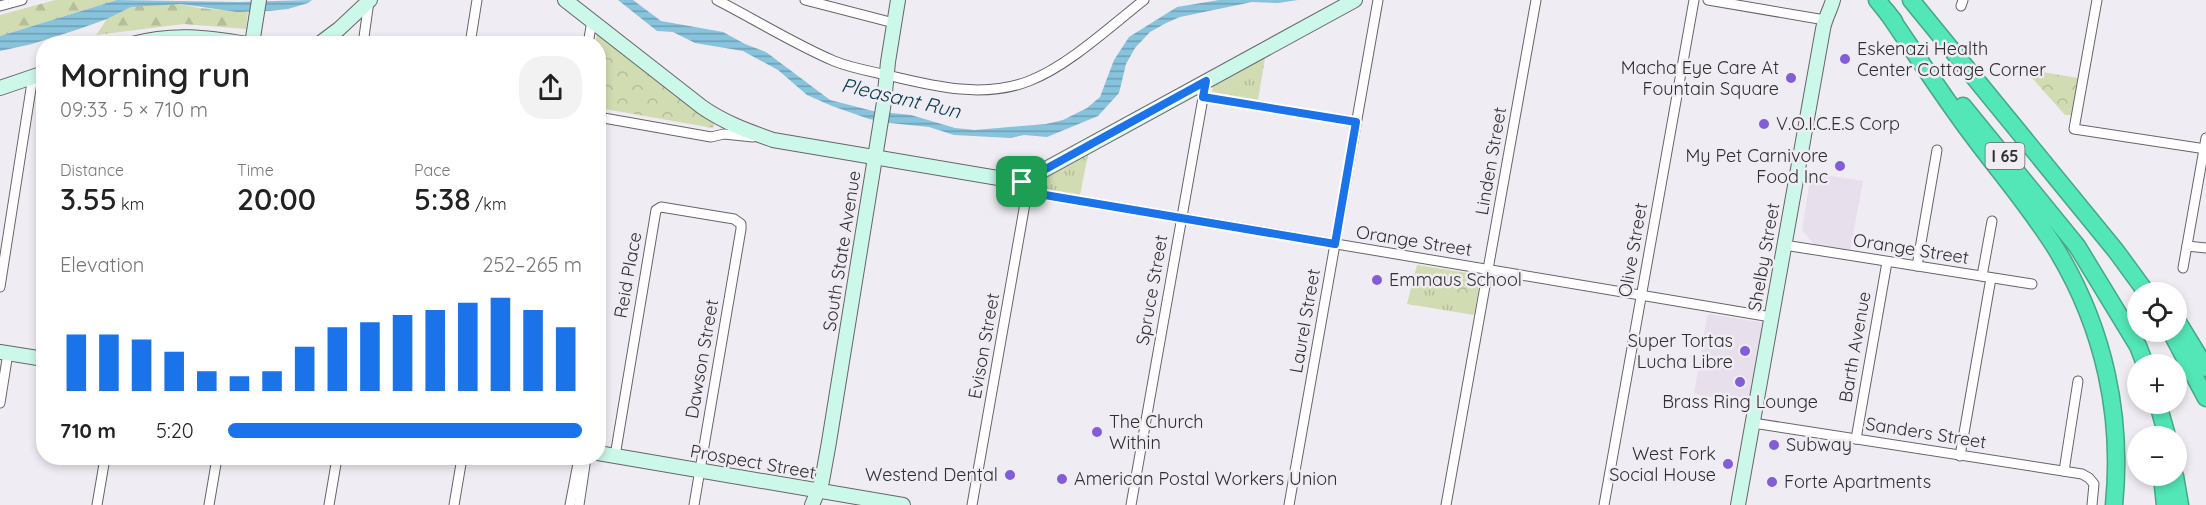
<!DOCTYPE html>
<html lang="en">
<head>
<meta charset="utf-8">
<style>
  body { margin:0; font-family:Quicksand,sans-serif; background:#f2f2f2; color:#222; height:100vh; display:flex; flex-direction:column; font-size:22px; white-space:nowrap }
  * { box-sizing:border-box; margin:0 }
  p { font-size:20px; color:#767676 }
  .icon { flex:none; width:33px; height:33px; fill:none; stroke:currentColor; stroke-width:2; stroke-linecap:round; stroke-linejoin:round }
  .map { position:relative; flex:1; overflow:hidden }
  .panel { position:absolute; left:36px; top:36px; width:570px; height:429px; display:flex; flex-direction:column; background:#fff; border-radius:24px; box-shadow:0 3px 9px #0003 }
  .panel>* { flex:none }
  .fabs { position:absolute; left:2127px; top:282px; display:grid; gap:12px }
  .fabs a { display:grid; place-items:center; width:60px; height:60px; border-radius:50%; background:#fff; box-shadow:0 3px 9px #0003; font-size:30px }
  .pin { position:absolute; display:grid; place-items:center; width:51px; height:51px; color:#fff; margin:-26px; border-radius:12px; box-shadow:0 3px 9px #0006 }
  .round { display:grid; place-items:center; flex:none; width:63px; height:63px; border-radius:24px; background:#f2f2f2 }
  .head { display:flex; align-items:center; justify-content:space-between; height:102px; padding:0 24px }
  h1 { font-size:33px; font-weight:600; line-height:45px }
  .stats { display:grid; grid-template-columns:repeat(3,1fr); gap:9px; height:102px; padding:6px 24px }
  .stats div { display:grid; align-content:center }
  .stats b { font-size:30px; font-weight:600 }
  .stats small { font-size:16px; font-weight:400 }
  .stats p { font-size:16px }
  .chart { height:168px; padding:12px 24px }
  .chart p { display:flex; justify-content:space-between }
  .chart svg { width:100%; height:108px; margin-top:6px; stroke:#1a73e8; stroke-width:6 }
  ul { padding:0 24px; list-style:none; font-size:20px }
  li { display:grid; grid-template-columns:96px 72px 1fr; align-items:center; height:45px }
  li i { height:15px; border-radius:8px; background:#1a73e8 }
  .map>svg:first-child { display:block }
  .built { fill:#e8dfed }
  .grass { fill:url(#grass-tufts) }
  .forest { fill:url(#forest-firs) }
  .park { fill:url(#park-crowns) }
  .water { fill:url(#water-rules) }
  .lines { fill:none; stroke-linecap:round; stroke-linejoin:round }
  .street-casing { stroke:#68646a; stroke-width:11 }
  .secondary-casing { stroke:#68646a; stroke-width:16 }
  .highway-casing { stroke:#46a688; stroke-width:19 }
  .street { stroke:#fff; stroke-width:9 }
  .secondary { stroke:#cbf8e9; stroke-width:14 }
  .highway { stroke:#53e6b7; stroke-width:16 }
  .route-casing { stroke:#fff; stroke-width:12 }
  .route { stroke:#1a73e8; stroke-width:8 }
  .poi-dot { fill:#835dd7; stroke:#f0ecf3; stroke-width:2 }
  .labels { text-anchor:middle; stroke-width:5; stroke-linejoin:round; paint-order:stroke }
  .shield { fill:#f0ecf3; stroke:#69676a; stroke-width:1.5 }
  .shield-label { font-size:16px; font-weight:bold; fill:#2f2e30 }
  .poi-label { font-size:18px; fill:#2f2e30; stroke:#f0ecf3; text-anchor:start }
  .street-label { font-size:18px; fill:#2f2e30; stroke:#f0ecf3 }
  .water-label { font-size:20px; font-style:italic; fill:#023a4b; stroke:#f0ecf3 }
</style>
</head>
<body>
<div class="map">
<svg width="2206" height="505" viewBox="0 0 2206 505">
  <defs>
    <pattern id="grass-tufts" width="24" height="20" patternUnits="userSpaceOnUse" patternTransform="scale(1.5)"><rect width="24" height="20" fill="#d2dcb3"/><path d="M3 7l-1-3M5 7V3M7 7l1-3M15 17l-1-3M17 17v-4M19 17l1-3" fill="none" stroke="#b5bd9a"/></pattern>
    <pattern id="forest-firs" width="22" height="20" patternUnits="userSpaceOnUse" patternTransform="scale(1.5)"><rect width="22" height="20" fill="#d2dcb3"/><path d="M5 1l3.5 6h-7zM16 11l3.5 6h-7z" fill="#b5bd9a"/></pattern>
    <pattern id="park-crowns" width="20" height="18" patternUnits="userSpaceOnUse" patternTransform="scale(1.5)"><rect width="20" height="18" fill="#d2dcb3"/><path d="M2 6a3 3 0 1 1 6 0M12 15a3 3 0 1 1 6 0" fill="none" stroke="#b5bd9a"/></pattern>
    <pattern id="water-rules" width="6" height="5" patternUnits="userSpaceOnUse" patternTransform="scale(1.5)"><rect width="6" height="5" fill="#87c3dc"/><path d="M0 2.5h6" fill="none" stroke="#6f9fb3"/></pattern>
  </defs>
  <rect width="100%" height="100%" fill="#f0ecf3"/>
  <g class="built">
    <polygon points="1811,173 1863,181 1850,251 1815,245 1802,230"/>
    <polygon points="1709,314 1765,323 1750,404 1694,394 1707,316"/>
  </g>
  <g class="grass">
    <polygon points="1265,58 1258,100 1212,92 1213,87"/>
    <polygon points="1088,155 1080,195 1033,187 1032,185"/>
    <polygon points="1417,265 1481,275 1474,315 1407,304"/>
  </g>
  <g class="forest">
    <polygon points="55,0 117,0 0,36 0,15"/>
    <polygon points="148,4 181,4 199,8 248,12 246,29 184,24 96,35 107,19 131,7"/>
  </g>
  <g class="park">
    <polygon points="597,33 714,123 713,128 599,108 598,44 595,44"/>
    <polygon points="2024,69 2078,78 2071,115 2065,115"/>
    <polygon points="1452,275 1476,279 1472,304 1447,300"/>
  </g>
  <g class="water">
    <polygon points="117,0 239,2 312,0 308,3 288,9 269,11 237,12 181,4 131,7 107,19 79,29 32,44 0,51 0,36"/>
    <polygon points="618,0 633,0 661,21 723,32 745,44 766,52 830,100 873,111 911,115 955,128 975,130 1046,124 1063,120 1087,108 1100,97 1114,60 1129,37 1177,7 1219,0 1298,0 1278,3 1252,2 1180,17 1166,23 1150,32 1135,48 1126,64 1119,93 1098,116 1047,137 1024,135 1011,138 954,135 929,127 890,123 869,119 832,106 807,95 778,70 743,51 695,43 673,32 657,31"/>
  </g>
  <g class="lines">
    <defs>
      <g id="street">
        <path d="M717,0C756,20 794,44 834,61C851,68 869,71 887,75C933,86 983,99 1029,81C1068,66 1111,26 1144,0"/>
        <polyline points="805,0 894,23"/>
        <polyline points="1708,0 1825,20"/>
        <polyline points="2097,0 2074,129 2206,149"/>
        <polyline points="0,6 22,0"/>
        <polyline points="1961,6 1963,0"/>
        <polyline points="363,44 369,1"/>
        <polyline points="470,44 477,0"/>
        <polyline points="588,44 592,21"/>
        <polyline points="1203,97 1356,122"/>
        <polyline points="598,117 711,137 724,134 753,137"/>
        <polyline points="1022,182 1027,192 1771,317"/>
        <polyline points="1784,245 2032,284"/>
        <polyline points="2187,246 2206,248"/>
        <polyline points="1917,266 1937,150"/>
        <polyline points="2183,268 2206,138"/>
        <polyline points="1982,276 1992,221"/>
        <polyline points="0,287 33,76"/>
        <polyline points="0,403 8,353"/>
        <polyline points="1753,423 2082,474 2089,478 2094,484 2092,505"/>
        <polyline points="1856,439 1887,262"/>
        <polyline points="615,456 656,210 661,207 734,219 741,224 741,229 694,505"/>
        <polyline points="1960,456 1991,278"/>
        <polyline points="2064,471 2078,381"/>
        <polyline points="97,505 105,458"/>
        <polyline points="209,505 217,458"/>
        <polyline points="329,505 337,458"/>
        <polyline points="454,505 462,458"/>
        <polyline points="570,505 579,458"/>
        <polyline points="579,505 586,458"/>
        <polyline points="972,505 1027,192"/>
        <polyline points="1131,505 1206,81"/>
        <polyline points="1289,505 1378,0"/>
        <polyline points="1446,505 1536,0"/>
        <polyline points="1604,505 1694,0"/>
      </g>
      <g id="secondary">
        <path d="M565,0L702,107C725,123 748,131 773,140L1022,182L1355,0"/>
        <path d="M132,44C173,33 206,37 247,44"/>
        <polyline points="252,44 259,0"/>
        <polyline points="319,44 339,29 370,0"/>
        <polyline points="0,88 44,73"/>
        <polyline points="0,352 44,359"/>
        <polyline points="598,453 903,505"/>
        <polyline points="812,505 822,481 829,442 884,102 888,62 898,0"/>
        <path d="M1738,505L1823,29C1825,18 1830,11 1833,0"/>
      </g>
      <g id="highway">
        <polyline points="1877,0 1894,21"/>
        <polyline points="1911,0 2116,251 2146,292"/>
        <path d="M1887,12C1915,53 1942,95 1972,135C2001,174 2033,211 2058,252C2104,329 2123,416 2114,505"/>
        <polyline points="1963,106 2077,246 2138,346 2145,364"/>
        <polyline points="2176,319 2206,368"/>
        <polyline points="2171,332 2206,398"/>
        <polyline points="2158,404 2167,436"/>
        <polyline points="2162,476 2165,505"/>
        <polyline points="2175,476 2180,505"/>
      </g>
    </defs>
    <use href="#street" class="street-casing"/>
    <use href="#secondary" class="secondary-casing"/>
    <use href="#highway" class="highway-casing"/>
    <use href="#street" class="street"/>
    <use href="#secondary" class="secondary"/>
    <use href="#highway" class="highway"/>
  </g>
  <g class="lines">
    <defs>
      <polygon id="route" points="1206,81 1203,97 1356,122 1335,244 1027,192 1022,182"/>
    </defs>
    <use href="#route" class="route-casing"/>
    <use href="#route" class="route"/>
  </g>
  <g class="poi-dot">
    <circle cx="1845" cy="59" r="6"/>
    <circle cx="1791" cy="78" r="6"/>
    <circle cx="1764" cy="124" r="6"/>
    <circle cx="1840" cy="166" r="6"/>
    <circle cx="1377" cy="280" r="6"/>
    <circle cx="1745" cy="351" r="6"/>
    <circle cx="1740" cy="382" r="6"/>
    <circle cx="1097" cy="432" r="6"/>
    <circle cx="1774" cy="445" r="6"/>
    <circle cx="1728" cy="464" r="6"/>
    <circle cx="1010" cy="475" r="6"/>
    <circle cx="1062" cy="479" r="6"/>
    <circle cx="1772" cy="482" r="6"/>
  </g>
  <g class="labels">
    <rect class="shield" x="1985.5" y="143" width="39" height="26" rx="4.5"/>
    <g class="shield-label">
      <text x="2005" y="162">I 65</text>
    </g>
    <g class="poi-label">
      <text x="1857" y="55">Eskenazi Health<tspan x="1857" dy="21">Center Cottage Corner</tspan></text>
      <text x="1779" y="74" text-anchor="end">Macha Eye Care At<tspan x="1779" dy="21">Fountain Square</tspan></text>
      <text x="1776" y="130">V.O.I.C.E.S Corp</text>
      <text x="1828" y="162" text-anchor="end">My Pet Carnivore<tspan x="1828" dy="21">Food Inc</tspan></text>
      <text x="1389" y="286">Emmaus School</text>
      <text x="1733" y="347" text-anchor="end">Super Tortas<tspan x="1733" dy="21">Lucha Libre</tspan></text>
      <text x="1740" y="408" text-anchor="middle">Brass Ring Lounge</text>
      <text x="1109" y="428">The Church<tspan x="1109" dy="21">Within</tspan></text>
      <text x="1786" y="451">Subway</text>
      <text x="1716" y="460" text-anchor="end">West Fork<tspan x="1716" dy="21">Social House</tspan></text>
      <text x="998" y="481" text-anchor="end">Westend Dental</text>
      <text x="1074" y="485">American Postal Workers Union</text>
      <text x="1784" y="488">Forte Apartments</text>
    </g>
    <g class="street-label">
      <text transform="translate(1491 161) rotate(-80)" y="6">Linden Street</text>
      <text transform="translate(1414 241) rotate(9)" y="6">Orange Street</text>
      <text transform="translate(1911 249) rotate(9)" y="6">Orange Street</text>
      <text transform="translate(1633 250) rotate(-80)" y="6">Olive Street</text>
      <text transform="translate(842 251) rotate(-81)" y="6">South State Avenue</text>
      <text transform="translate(1764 257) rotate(-80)" y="6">Shelby Street</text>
      <text transform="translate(628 275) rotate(-80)" y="6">Reid Place</text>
      <text transform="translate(1152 290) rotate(-80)" y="6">Spruce Street</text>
      <text transform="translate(1305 321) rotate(-80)" y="6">Laurel Street</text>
      <text transform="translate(984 346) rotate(-80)" y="6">Evison Street</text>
      <text transform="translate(1855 347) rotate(-80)" y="6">Barth Avenue</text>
      <text transform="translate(702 359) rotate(-80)" y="6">Dawson Street</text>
      <text transform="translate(1926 433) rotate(9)" y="6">Sanders Street</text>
      <text transform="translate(753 462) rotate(10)" y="6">Prospect Street</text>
    </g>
    <g class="water-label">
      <text transform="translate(901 98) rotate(13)" y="7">Pleasant Run</text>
    </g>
  </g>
</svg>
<div class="fabs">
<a><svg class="icon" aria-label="locate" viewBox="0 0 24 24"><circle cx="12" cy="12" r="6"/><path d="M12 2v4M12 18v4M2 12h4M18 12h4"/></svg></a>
<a>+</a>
<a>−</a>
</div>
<div class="pin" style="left:1022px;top:182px;background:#1e9e55"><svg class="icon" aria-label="arrive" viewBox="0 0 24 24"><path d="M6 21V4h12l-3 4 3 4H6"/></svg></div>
<section class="panel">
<div class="head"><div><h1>Morning run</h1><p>09:33 · 5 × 710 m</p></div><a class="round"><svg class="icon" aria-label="share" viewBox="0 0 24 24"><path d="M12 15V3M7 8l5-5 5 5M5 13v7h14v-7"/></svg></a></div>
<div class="stats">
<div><p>Distance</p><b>3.55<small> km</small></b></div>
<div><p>Time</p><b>20:00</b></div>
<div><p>Pace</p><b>5:38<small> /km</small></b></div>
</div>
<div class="chart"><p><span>Elevation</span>252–265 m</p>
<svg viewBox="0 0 160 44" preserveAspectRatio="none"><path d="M5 44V21M15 44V21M25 44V23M35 44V28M45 44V36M55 44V38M65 44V36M75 44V26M85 44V18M95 44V16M105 44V13M115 44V11M125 44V8M135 44V6M145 44V11M155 44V18"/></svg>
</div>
<ul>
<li><b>710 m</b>5:20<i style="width:100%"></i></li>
</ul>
</section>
</div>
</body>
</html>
